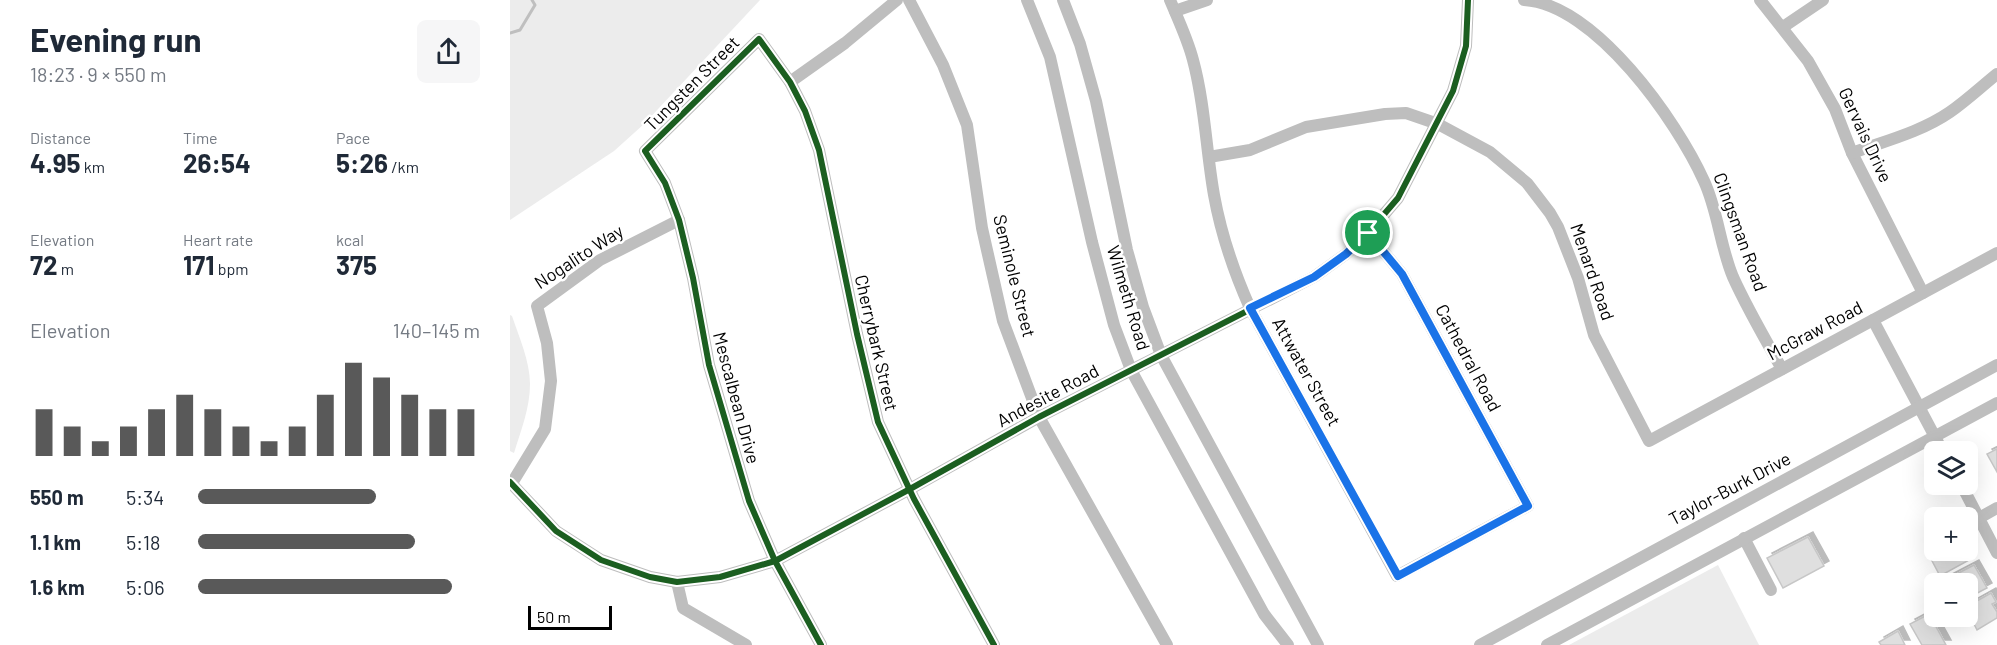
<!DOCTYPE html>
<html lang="en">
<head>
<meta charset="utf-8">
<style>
  body { margin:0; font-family:Barlow,sans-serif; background:#f6f6f7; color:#1f2937; height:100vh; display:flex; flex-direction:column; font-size:22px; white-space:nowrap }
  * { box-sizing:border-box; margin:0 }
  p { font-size:20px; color:#747a83 }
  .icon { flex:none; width:33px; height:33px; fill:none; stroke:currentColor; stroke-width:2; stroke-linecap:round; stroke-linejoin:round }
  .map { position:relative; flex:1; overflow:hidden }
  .sheet { display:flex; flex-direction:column; background:#fff; width:510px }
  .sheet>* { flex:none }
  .buttons { position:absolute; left:1414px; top:441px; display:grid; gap:12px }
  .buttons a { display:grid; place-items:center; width:54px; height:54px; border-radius:9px; background:#fff; box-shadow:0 6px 24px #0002; font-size:30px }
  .scale { position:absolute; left:18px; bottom:15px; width:84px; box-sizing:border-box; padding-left:6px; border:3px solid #000; border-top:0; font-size:16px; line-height:21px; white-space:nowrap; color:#000; -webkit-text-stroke:4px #fff; paint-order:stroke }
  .pin { position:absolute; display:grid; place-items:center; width:51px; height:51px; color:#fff; margin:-26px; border:3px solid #fff; border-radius:50%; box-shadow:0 2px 6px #0007 }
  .round { display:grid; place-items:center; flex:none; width:63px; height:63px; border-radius:9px; background:#f6f6f7 }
  .overview { display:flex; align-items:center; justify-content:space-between; height:102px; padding:0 30px }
  h1 { font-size:33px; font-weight:700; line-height:45px }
  .figures { display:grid; grid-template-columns:repeat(3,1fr); gap:9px; height:102px; padding:6px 30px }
  .figures div { display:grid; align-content:center }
  .figures b { font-size:26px; font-weight:700 }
  .figures small { font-size:16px; font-weight:400 }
  .figures p { font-size:16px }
  .chart { height:168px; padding:12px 30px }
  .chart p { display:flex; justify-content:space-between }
  .chart svg { width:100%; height:108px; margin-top:6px; stroke:#595959; stroke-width:6 }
  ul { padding:0 30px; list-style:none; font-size:20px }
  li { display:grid; grid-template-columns:96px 72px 1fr; align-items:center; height:45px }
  li i { height:15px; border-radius:8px; background:#595959 }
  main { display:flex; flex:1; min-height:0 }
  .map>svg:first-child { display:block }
  .green { fill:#ececec }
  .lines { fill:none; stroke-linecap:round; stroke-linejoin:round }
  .stream { stroke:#bfbfbf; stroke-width:3 }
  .building { fill:#dfdfdf; stroke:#c7c7c7; stroke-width:1.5; filter:url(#shadow) }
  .minor { stroke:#bebebe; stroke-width:12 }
  .cycleway-casing { stroke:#fff; stroke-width:10 }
  .cycleway { stroke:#1b5e20; stroke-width:6 }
  .route-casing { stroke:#fff; stroke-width:12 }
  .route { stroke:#1a73e8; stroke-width:8 }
  .labels { text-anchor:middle; stroke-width:5; stroke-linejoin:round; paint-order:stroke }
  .street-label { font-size:18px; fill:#000; stroke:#fff }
</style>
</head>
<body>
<main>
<section class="sheet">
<div class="overview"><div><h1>Evening run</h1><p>18:23 · 9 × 550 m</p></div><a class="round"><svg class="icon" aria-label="share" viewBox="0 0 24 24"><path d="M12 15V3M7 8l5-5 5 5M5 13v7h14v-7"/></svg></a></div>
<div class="figures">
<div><p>Distance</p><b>4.95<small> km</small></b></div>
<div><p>Time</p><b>26:54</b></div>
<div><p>Pace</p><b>5:26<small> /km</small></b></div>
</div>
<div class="figures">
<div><p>Elevation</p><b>72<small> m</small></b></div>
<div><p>Heart rate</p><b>171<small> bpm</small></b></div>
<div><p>kcal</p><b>375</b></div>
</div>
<div class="chart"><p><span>Elevation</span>140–145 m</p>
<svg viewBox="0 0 160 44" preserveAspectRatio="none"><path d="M5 44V25M15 44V32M25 44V38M35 44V32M45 44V25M55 44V19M65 44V25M75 44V32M85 44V38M95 44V32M105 44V19M115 44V6M125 44V12M135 44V19M145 44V25M155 44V25"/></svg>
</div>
<ul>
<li><b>550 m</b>5:34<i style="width:63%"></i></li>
<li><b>1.1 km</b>5:18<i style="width:77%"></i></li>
<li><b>1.6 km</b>5:06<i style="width:90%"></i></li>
</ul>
</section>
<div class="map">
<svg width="1487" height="645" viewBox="0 0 1487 645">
  <defs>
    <filter id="shadow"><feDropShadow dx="5" dy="-5" stdDeviation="0" flood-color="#0004"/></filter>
  </defs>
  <rect width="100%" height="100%" fill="#fff"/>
  <g class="green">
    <polygon points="0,0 250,0 134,124 104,151 0,220"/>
    <path d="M0,315L2,316C9,337 20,361 20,384C20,408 11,430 4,453L0,451Z"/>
    <polygon points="1208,565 1249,645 1059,645"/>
  </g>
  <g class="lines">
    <polyline class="stream" points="0,33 10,30 25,5 22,0"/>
  </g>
  <g class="building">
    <polygon points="1487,449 1487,472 1477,454"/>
    <polygon points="1298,537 1314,566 1273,588 1257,558"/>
    <polygon points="1432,550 1456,550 1461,559 1430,576 1420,557"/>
    <polygon points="1464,565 1477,588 1458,598 1458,584 1440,584 1437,579"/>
    <polygon points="1481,593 1486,602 1482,604 1487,612 1487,618 1467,630 1463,622 1458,625 1454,616 1458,616 1458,606"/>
    <polygon points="1419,614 1436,645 1412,645 1400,624"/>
    <polygon points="1388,631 1395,645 1371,645 1369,642"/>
  </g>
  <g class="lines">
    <g class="minor">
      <polyline points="399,0 433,65 457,125 472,228 493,321 529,417 657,645"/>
      <polyline points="517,0 540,57 582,242 604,325 621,370 754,614 778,645"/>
      <polyline points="553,0 570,44 586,101 617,250 633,307 651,355 808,645"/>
      <path d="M660,0C668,19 678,40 683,60C695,104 696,150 704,195C711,234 724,272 740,308L887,576L1018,506L892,274L858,233"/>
      <path d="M1014,0C1085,4 1167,121 1194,181C1208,211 1210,246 1223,277C1237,308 1255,339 1272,369"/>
      <polyline points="1250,0 1298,61 1325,109 1342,153 1413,293"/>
      <polyline points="665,11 697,0"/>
      <polyline points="1273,27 1313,0"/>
      <polyline points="280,82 335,43 387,0"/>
      <path d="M1342,153C1375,141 1411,132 1440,112C1456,101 1472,86 1487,74"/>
      <polyline points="699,157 740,150 796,127 875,114 896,113 928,124 980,152 1017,183 1040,213 1048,227 1068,278 1084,335 1139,441 1487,253"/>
      <polyline points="1363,320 1433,452"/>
      <polyline points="0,482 46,531 91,560 140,577 167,582 210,577 265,561 400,489 529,417 804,277 836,254 858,233 888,198 943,91 956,46 958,0"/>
      <polyline points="2,483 35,429 41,381 37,343 27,306 90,260 169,220"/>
      <polyline points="1451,484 1487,553"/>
      <polyline points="1469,518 1487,508"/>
      <polyline points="1234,538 1261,590"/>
      <polyline points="167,582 173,608 236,645"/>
      <polyline points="311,645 265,561 239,501 199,365 183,278 169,220 155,183 135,151 249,39 280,82 295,111 309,150 347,334 368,422 404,499 484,645"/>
      <polyline points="970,645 1487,365"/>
      <polyline points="1037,645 1487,403"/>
    </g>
    <defs>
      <g id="cycleway">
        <polyline points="0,482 46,531 91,560 140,577 167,582 210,577 265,561 400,489 529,417 804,277 836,254 858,233 888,198 943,91 956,46 958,0"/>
        <polyline points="311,645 265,561 239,501 199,365 183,278 169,220 155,183 135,151 249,39 280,82 295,111 309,150 347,334 368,422 404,499 484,645"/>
      </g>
    </defs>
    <use href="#cycleway" class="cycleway-casing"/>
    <use href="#cycleway" class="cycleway"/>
  </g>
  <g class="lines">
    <defs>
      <polygon id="route" points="858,233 892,274 1018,506 888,576 740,308 804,277 836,254"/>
    </defs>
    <use href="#route" class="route-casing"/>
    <use href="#route" class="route"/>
  </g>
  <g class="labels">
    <g class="street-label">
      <text transform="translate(182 84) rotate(-45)" y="6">Tungsten Street</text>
      <text transform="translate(1355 135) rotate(65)" y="6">Gervais Drive</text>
      <text transform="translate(1230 232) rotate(70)" y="6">Clingsman Road</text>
      <text transform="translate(69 257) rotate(-33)" y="6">Nogalito Way</text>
      <text transform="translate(1082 272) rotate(71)" y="6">Menard Road</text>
      <text transform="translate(504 276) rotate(76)" y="6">Seminole Street</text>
      <text transform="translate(618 298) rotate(73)" y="6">Wilmeth Road</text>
      <text transform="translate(1305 331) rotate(-28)" y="6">McGraw Road</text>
      <text transform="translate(366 343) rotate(77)" y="6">Cherrybark Street</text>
      <text transform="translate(958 358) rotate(62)" y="6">Cathedral Road</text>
      <text transform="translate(796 372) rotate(61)" y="6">Attwater Street</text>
      <text transform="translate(538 396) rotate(-28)" y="6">Andesite Road</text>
      <text transform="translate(226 398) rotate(75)" y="6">Mescalbean Drive</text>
      <text transform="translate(1220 489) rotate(-28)" y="6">Taylor-Burk Drive</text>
    </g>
  </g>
</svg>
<div class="buttons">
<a><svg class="icon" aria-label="layers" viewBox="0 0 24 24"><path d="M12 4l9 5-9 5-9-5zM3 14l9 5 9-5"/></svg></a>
<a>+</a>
<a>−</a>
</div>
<div class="scale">50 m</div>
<div class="pin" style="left:858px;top:233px;background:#1e9e55"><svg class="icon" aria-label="arrive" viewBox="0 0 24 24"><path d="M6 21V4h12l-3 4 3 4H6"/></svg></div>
</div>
</main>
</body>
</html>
